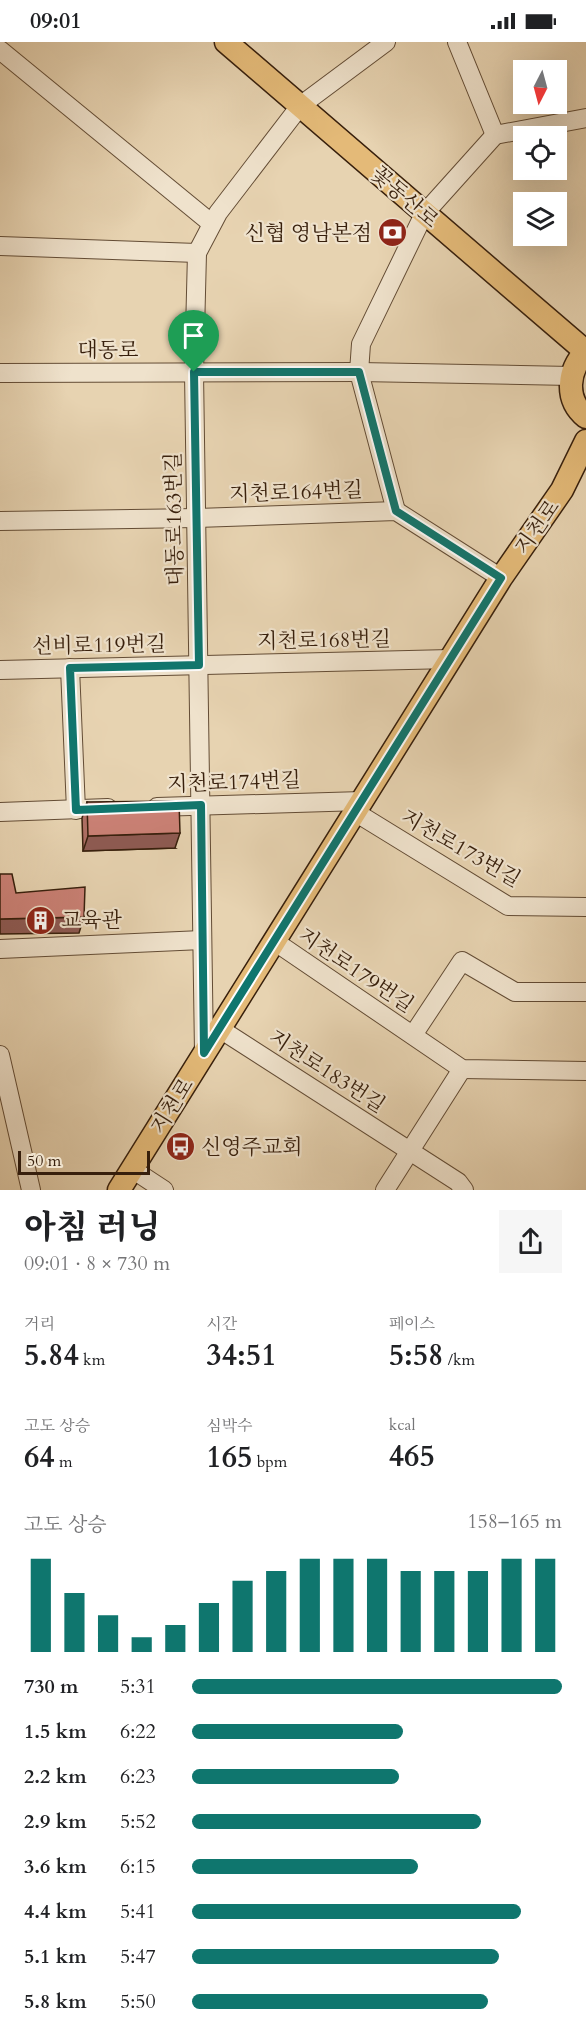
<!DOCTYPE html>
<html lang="ko">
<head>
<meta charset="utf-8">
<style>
  body { margin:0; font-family:Cardo,"Noto Serif KR",serif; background:#f6f6f6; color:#202124; height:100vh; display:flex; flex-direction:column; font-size:22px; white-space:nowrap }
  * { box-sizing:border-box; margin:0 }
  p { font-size:20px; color:#757577 }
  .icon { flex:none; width:33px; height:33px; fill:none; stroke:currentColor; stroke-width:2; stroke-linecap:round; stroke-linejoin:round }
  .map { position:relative; height:1148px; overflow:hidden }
  .side { display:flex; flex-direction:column; background:#fff; flex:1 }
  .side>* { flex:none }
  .needle { width:39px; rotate:186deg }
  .buttons { position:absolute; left:513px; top:18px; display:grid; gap:12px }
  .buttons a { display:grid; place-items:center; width:54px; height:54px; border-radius:0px; background:#fff; box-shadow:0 6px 24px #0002; font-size:30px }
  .scale { position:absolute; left:18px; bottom:15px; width:132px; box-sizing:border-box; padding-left:6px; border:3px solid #371f0c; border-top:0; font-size:16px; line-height:21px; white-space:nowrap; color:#371f0c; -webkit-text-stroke:4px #efe2cc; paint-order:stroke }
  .pin { position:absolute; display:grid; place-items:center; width:51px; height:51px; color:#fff; margin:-62px -26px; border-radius:50% 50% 50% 0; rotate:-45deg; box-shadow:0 0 6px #0007 }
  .pin .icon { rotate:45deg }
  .round { display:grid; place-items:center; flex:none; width:63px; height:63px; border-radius:0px; background:#f6f6f6 }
  .overview { display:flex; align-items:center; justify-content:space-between; height:102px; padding:0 24px }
  h1 { font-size:33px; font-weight:800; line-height:45px }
  .metrics { display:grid; grid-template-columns:repeat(3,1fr); gap:9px; height:102px; padding:6px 24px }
  .metrics div { display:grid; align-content:center }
  .metrics b { font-size:30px; font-weight:800 }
  .metrics small { font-size:16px; font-weight:400 }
  .metrics p { font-size:16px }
  .chart { height:168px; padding:12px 24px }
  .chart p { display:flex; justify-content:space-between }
  .chart svg { width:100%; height:108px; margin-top:6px; stroke:#0f766e; stroke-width:6 }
  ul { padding:0 24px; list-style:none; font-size:20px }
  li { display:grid; grid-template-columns:96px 72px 1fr; align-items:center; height:45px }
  li i { height:15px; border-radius:8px; background:#0f766e }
  .status { display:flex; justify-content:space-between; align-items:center; height:42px; padding:0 30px; background:#fff; direction:ltr }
  .status svg { height:16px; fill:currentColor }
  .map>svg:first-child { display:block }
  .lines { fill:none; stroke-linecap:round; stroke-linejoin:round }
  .minor-casing { stroke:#634c35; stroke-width:20 }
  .major-casing { stroke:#371f0c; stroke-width:25 }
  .minor { stroke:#efe2cc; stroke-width:18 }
  .major { stroke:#e4ba78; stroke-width:22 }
  .wall { fill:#af6f65; stroke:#371f0c; stroke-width:1.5 }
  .shaded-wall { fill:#8e5a53; stroke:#371f0c; stroke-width:1.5 }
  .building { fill:#cb8176; stroke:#371f0c; stroke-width:1.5 }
  .route-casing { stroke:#fff; stroke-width:12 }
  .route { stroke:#0f766e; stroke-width:8 }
  .labels { text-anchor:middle; stroke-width:4.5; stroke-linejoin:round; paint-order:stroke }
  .street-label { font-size:21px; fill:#371f0c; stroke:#efe2cc }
  .poi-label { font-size:21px; fill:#371f0c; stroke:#efe2cc; text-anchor:start }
</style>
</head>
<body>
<div class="status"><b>09:01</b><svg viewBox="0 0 49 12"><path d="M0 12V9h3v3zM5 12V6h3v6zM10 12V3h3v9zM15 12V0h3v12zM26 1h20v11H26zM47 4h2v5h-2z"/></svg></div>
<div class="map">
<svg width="586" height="1148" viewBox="0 0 586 1148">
  <rect width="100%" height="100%" fill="#e7d3b1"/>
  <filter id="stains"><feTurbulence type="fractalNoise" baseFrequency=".00333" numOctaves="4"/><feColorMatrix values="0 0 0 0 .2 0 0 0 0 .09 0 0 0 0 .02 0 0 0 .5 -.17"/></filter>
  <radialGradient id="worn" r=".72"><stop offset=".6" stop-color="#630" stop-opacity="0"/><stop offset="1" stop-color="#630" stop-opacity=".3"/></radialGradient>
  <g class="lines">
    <defs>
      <g id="minor">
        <polyline points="457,0 495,93"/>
        <polyline points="0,8 211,181"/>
        <polyline points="495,93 586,76"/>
        <polyline points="0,204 197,211"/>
        <polyline points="0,331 359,330 571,334"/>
        <polyline points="396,469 359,330 361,302 424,172 495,93"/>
        <polyline points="0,479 197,476 396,469 501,536"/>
        <polyline points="70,626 76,768"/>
        <polyline points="0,628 450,617"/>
        <polyline points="157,765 362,759"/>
        <polyline points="0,770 108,766"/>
        <polyline points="355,770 508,864 586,865"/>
        <polyline points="274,899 462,1027 586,1029"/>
        <polyline points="0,907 202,898"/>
        <polyline points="220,987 458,1140 464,1148"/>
        <polyline points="413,993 462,919 515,950 586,950"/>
        <polyline points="204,1011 194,330 197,211 218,171 300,64 386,0"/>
        <polyline points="0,1013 31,1148"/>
        <polyline points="132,1127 164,1148"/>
        <polyline points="385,1148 462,1027"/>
      </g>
      <g id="major">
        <polyline points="226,0 585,309"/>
        <path d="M586,309C568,328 564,357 586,375"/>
        <polyline points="119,1148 501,536 562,448 586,399"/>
      </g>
    </defs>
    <use href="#minor" class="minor-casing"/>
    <use href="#major" class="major-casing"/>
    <use href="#minor" class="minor"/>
    <use href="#major" class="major"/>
  </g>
  <polygon class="wall" points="87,760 175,806 83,809 82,776"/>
  <g class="shaded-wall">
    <polygon points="180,791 175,806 83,809 88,794"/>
    <polygon points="84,875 79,891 0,892 0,877"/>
  </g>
  <g class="building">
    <polygon points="179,759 180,791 88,794 87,760"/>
    <polygon points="0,832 12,832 16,851 85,845 84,875 0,877"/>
  </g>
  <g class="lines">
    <defs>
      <polygon id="route" points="194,330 359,330 396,469 501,536 204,1011 201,763 76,768 70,626 199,623"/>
    </defs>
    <use href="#route" class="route-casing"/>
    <use href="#route" class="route"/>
  </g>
  <defs>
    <symbol id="bank-disc" viewBox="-11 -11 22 22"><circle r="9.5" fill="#8f2418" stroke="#efe2cc"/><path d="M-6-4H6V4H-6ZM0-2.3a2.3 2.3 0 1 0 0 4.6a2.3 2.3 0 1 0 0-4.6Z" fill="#fff"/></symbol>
    <symbol id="building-disc" viewBox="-11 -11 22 22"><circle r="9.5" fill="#8f2418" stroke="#efe2cc"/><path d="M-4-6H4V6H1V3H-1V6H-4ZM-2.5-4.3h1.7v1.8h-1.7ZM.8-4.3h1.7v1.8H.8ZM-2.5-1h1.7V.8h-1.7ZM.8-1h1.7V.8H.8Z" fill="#fff"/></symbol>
    <symbol id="bus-disc" viewBox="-11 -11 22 22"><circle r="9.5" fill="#8f2418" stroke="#efe2cc"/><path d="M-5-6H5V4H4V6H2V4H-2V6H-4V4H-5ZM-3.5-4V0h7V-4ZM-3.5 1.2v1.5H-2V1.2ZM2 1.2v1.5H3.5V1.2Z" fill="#fff"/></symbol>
  </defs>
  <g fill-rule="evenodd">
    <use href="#bank-disc" x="376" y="174" width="33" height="33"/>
    <use href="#building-disc" x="24" y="862" width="33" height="33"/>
    <use href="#bus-disc" x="164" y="1088" width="33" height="33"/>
  </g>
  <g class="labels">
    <g class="street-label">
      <text transform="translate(405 155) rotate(41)" y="7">꽃동산로</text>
      <text x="108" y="315">대동로</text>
      <text transform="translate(296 450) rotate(-2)" y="7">지천로164번길</text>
      <text transform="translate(174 477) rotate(-91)" y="7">대동로163번길</text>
      <text transform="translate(537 485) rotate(-55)" y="7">지천로</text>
      <text transform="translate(324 598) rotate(-1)" y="7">지천로168번길</text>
      <text transform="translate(99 603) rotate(-1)" y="7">선비로119번길</text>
      <text transform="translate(234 740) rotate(-2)" y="7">지천로174번길</text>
      <text transform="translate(461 806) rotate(30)" y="7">지천로173번길</text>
      <text transform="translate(356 928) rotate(34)" y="7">지천로179번길</text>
      <text transform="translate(327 1029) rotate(33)" y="7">지천로183번길</text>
      <text transform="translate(172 1064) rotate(-58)" y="7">지천로</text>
    </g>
    <g class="poi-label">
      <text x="372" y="198" text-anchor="end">신협 영남본점</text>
      <text x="61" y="885">교육관</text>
      <text x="201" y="1112">신영주교회</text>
    </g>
  </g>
  <rect width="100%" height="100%" filter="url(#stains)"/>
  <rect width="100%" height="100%" fill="url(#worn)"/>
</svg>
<div class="buttons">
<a><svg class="needle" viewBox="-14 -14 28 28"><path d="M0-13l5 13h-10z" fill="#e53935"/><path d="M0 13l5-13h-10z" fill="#757577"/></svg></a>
<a><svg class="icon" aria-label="locate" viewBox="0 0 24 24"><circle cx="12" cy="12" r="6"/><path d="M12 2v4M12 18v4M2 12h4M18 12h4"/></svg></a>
<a><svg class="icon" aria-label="layers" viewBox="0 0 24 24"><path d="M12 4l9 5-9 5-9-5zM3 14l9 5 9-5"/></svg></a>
</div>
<div class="scale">50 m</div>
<div class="pin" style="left:194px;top:330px;background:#1e9e55"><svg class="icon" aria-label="arrive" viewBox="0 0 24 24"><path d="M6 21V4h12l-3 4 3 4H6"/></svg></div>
</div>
<section class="side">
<div class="overview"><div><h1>아침 러닝</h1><p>09:01 · 8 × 730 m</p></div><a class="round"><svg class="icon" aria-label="share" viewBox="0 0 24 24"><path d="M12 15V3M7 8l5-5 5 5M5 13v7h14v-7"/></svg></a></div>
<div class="metrics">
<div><p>거리</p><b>5.84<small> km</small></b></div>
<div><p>시간</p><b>34:51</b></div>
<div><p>페이스</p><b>5:58<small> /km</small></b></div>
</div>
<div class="metrics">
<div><p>고도 상승</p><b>64<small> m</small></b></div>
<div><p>심박수</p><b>165<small> bpm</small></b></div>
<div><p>kcal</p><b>465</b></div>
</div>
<div class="chart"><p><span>고도 상승</span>158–165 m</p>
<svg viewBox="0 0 160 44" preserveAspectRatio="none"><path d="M5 44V6M15 44V20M25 44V29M35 44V38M45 44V33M55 44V24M65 44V15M75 44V11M85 44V6M95 44V6M105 44V6M115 44V11M125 44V11M135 44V11M145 44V6M155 44V6"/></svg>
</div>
<ul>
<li><b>730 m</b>5:31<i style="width:100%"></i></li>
<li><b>1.5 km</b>6:22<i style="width:57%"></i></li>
<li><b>2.2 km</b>6:23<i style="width:56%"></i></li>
<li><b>2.9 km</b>5:52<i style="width:78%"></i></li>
<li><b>3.6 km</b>6:15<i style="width:61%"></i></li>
<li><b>4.4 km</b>5:41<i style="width:89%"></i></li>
<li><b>5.1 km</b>5:47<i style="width:83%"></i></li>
<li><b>5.8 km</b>5:50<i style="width:80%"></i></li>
</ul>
</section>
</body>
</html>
